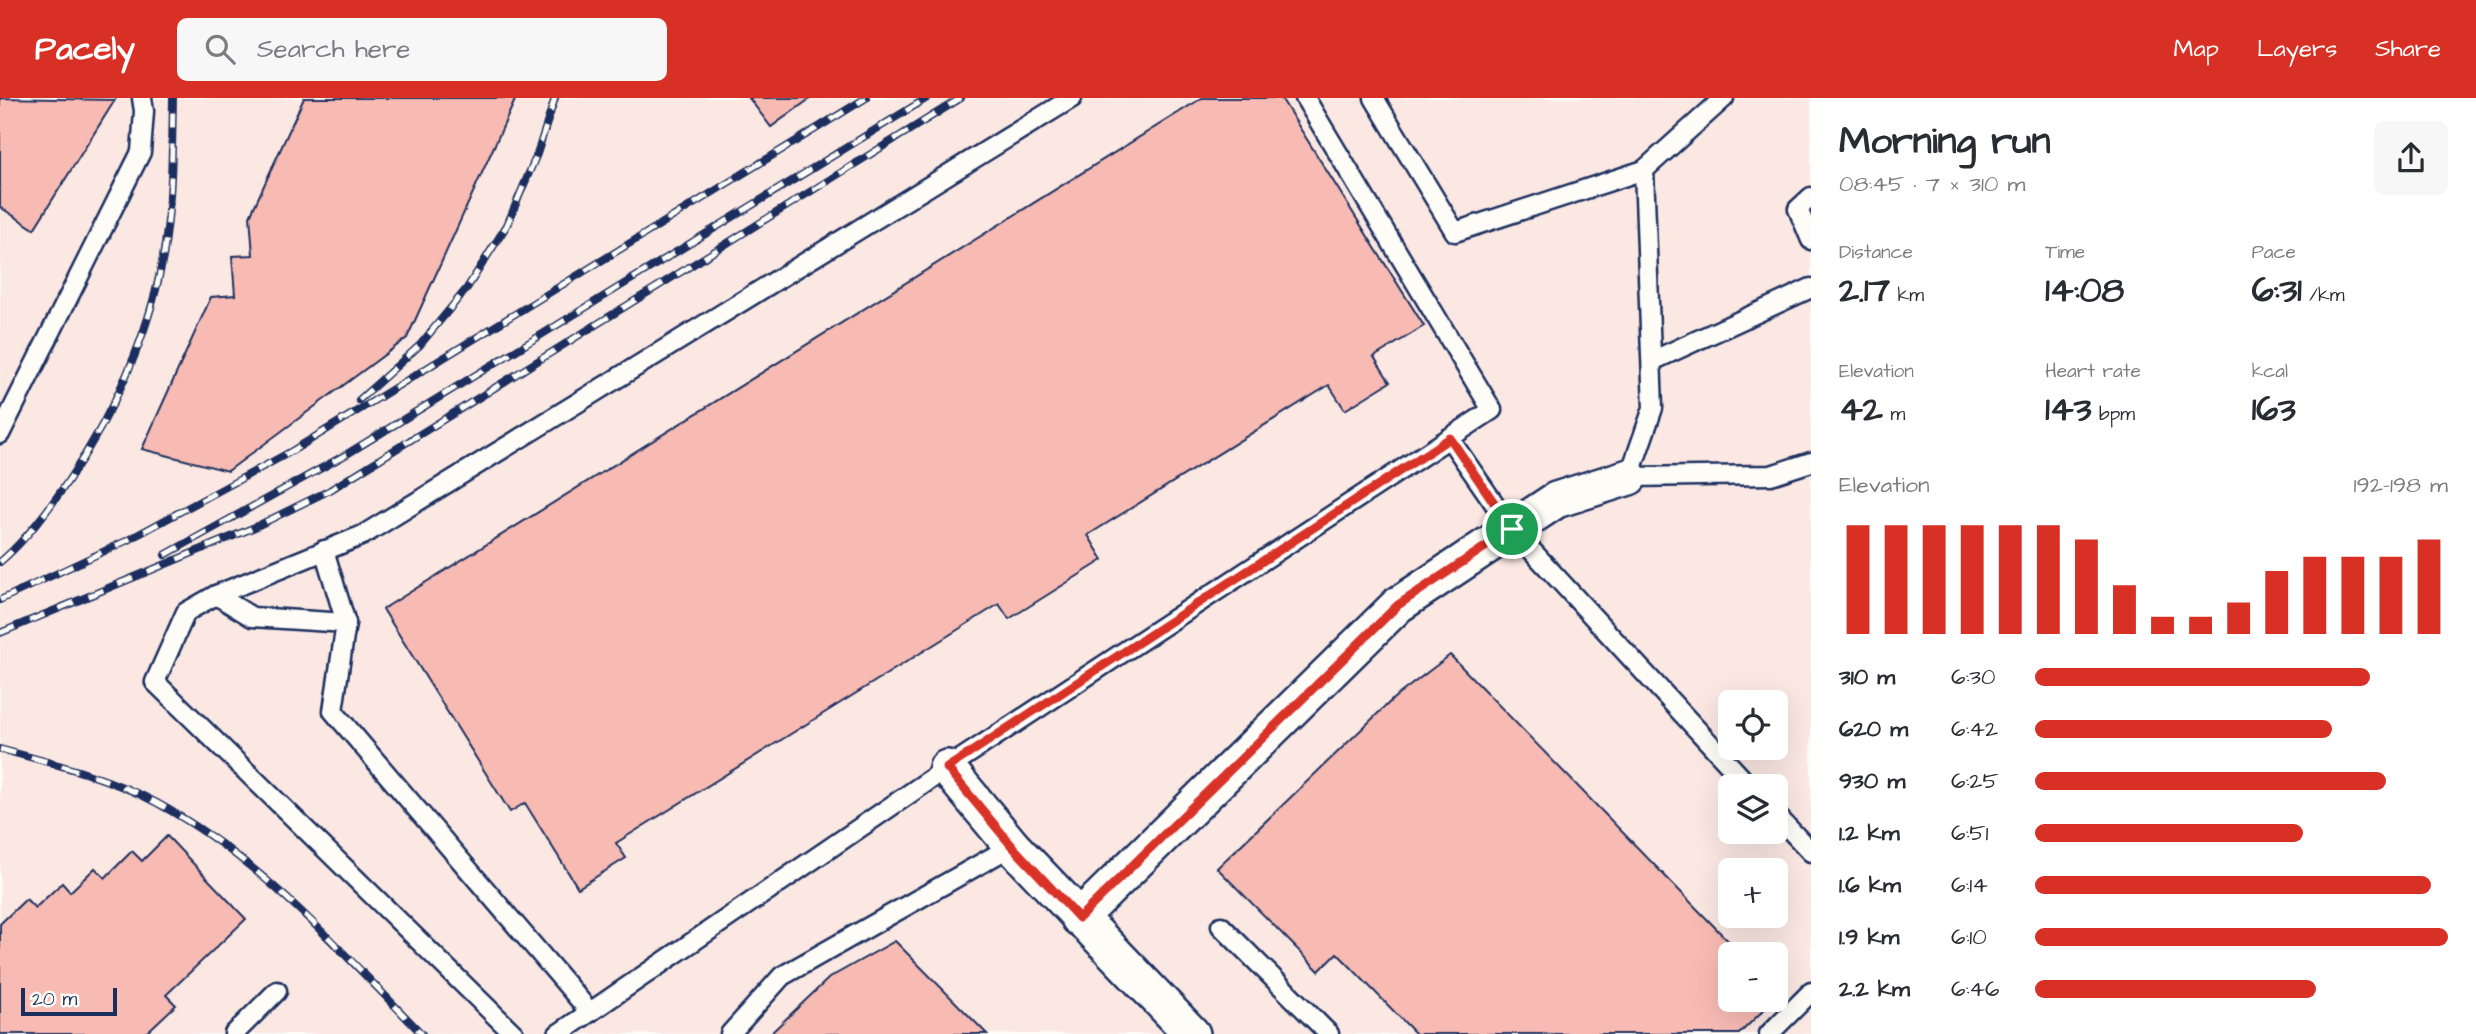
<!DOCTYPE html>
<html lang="en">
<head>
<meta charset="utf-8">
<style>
  body { margin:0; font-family:"Architects Daughter",sans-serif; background:#f7f7f7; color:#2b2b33; height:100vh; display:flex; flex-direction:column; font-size:26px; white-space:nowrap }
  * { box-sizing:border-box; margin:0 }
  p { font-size:23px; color:#7c7c81 }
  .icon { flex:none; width:38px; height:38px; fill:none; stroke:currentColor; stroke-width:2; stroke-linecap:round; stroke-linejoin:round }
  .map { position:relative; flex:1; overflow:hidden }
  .side { display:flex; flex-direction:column; background:#fff; width:665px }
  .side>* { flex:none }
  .tools { position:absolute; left:1718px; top:592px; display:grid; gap:14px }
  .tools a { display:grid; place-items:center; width:70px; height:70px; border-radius:10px; background:#fff; box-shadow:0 7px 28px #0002; font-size:35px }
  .scale { position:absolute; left:21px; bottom:18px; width:96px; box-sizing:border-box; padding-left:7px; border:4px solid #1b2f5e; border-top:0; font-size:19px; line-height:24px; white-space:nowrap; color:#1b2f5e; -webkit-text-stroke:5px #fdfcf7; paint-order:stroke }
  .pin { position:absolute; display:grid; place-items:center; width:60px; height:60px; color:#fff; margin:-30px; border:4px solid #fff; border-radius:50%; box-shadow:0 2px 7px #0007 }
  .round { display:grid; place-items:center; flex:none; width:74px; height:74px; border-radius:10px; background:#f7f7f7 }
  .headline { display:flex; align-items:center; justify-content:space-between; height:119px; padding:0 28px }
  h1 { font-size:38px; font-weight:700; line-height:52px }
  .metrics { display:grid; grid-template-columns:repeat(3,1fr); gap:10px; height:119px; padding:7px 28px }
  .metrics div { display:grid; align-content:center }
  .metrics b { font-size:35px; font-weight:700 }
  .metrics small { font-size:19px; font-weight:400 }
  .metrics p { font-size:19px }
  .chart { height:196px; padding:14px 28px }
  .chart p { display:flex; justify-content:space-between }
  .chart svg { width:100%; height:126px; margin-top:7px; stroke:#d93025; stroke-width:6 }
  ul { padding:0 28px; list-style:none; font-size:23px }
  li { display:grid; grid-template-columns:112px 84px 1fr; align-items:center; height:52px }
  li i { height:18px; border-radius:9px; background:#d93025 }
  header { display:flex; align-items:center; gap:42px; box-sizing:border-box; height:98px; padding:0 35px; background:#d93025; color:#fff }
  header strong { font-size:33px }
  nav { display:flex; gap:38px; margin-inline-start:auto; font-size:24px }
  .search { width:490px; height:63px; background:#f7f7f7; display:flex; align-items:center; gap:18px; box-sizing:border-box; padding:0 24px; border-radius:10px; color:#7c7c81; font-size:26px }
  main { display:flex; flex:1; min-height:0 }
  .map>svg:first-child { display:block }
  .built { fill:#fbe8e3; fill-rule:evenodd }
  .building { fill:#f7bbb4; stroke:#1b2f5e; stroke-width:2 }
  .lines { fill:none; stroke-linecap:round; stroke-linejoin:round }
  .service-casing { stroke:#1b2f5e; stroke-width:23 }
  .minor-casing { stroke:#1b2f5e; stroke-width:40 }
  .service { stroke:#fdfcf7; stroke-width:18 }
  .minor { stroke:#fdfcf7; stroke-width:35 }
  .rail-casing { stroke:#1b2f5e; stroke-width:8 }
  .rail { stroke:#fdfcf7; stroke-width:5; stroke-dasharray:16; stroke-linecap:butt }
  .route-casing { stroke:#fff; stroke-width:14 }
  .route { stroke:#d93025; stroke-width:9 }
</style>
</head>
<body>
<header>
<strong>Pacely</strong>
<div class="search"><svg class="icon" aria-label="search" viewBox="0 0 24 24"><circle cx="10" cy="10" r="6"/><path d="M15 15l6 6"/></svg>Search here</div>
<nav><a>Map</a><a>Layers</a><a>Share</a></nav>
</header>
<main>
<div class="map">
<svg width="1811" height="936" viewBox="0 0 1811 936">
  <rect width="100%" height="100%" fill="#fdfcf7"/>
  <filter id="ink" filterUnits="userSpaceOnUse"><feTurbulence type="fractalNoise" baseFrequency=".0143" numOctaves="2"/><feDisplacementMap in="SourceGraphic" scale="14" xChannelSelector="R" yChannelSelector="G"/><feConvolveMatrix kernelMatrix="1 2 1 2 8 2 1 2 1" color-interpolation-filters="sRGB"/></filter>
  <g filter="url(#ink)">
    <path class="built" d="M0,0H1811V936H0ZM1731,604H1776V649H1731ZM1731,688H1776V733H1731ZM1731,772H1776V817H1731ZM1731,856H1776V901H1731Z"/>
    <g class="building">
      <polygon points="0,0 115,2 34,131 0,109"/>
      <polygon points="304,0 516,0 407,240 228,373 142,351 211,199 235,197 232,158 253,157 250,118"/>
      <polygon points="749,0 811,0 771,29"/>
      <polygon points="1202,0 1281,0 1424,228 1374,259 1390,284 1345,312 1329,287 1088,437 1103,462 1009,521 999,506 616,745 626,760 578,790 525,705 510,714 383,511"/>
      <polygon points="1450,557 1741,856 1731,856 1731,901 1775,901 1739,936 1416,936 1337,855 1319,873 1217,770 1394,600"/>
      <polygon points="167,738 246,821 166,897 176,907 145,936 0,936 0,826 26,801 35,810 62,785 70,794 95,770 105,780 132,753 142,763"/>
      <polygon points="895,843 987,936 770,936 829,880"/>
    </g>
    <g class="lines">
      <defs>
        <g id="service">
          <polyline points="1374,0 1455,134 1644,72 1724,0"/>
          <polyline points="1644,72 1653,310 1629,379 1771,377 1811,364"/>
          <polyline points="1811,99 1798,111 1811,142"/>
          <polyline points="1652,263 1811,190"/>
          <polyline points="0,336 141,54 144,13 142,0"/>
          <polyline points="1449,340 1512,431 1749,688"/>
          <polyline points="324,452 346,525"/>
          <polyline points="216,497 252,519 346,525 333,613 590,914"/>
          <polyline points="1776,717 1811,754"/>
          <polyline points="1221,828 1329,936"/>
          <polyline points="234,936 277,893"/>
          <polyline points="514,936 155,584 186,514 216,497 363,437 1072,0"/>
          <polyline points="558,936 947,670 1492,312 1305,0"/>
          <polyline points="730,936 782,878 1012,748"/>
          <polyline points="1769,936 1811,894"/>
        </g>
        <g id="minor">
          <polyline points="947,670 1012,748 1192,936"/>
          <polyline points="1079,820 1398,507 1556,402 1629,379"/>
        </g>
      </defs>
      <use href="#service" class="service-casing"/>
      <use href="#minor" class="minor-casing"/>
      <use href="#service" class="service"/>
      <use href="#minor" class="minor"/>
      <defs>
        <g id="rail">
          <polyline points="359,302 420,247 467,190 507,127 537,56 555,0"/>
          <polyline points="165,457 347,356 927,0"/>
          <path d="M0,464C26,442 49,411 68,383C113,316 149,238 163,159C172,107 172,53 173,0"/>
          <polyline points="0,502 128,442 292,353 866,0"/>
          <polyline points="0,535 255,429 330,392 961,0"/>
          <path d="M0,651C52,665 109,679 157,705C262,762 340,852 422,936"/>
        </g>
      </defs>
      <use href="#rail" class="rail-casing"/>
      <use href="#rail" class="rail"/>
    </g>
  </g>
  <g class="lines" filter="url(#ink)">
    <defs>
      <polygon id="route" points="1450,340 1512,431 1398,507 1079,820 1012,748 947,670"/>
    </defs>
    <use href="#route" class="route-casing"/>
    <use href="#route" class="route"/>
  </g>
</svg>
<div class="tools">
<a><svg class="icon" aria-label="locate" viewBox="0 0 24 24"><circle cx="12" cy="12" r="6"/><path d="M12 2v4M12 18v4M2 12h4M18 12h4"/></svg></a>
<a><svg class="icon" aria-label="layers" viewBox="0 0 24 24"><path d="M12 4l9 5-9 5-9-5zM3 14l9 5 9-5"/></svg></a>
<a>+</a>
<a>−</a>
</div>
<div class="scale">20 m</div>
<div class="pin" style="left:1512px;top:431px;background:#1e9e55"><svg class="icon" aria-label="arrive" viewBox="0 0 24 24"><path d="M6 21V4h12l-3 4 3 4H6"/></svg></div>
</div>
<section class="side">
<div class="headline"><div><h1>Morning run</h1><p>08:45 · 7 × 310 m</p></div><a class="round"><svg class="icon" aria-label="share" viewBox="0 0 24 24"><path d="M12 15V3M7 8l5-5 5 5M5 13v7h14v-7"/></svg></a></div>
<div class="metrics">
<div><p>Distance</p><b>2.17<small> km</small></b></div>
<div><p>Time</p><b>14:08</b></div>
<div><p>Pace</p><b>6:31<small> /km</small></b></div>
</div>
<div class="metrics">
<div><p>Elevation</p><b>42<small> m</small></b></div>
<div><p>Heart rate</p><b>143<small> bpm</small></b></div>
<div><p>kcal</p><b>163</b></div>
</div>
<div class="chart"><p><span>Elevation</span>192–198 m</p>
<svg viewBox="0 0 160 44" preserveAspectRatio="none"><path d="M5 44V6M15 44V6M25 44V6M35 44V6M45 44V6M55 44V6M65 44V11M75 44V27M85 44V38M95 44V38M105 44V33M115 44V22M125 44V17M135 44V17M145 44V17M155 44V11"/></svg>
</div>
<ul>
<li><b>310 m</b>6:30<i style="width:81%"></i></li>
<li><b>620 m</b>6:42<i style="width:72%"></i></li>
<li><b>930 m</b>6:25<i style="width:85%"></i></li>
<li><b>1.2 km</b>6:51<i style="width:65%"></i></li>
<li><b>1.6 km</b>6:14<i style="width:96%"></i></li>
<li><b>1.9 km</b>6:10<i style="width:100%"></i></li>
<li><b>2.2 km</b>6:46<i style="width:68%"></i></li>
</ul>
</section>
</main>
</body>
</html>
